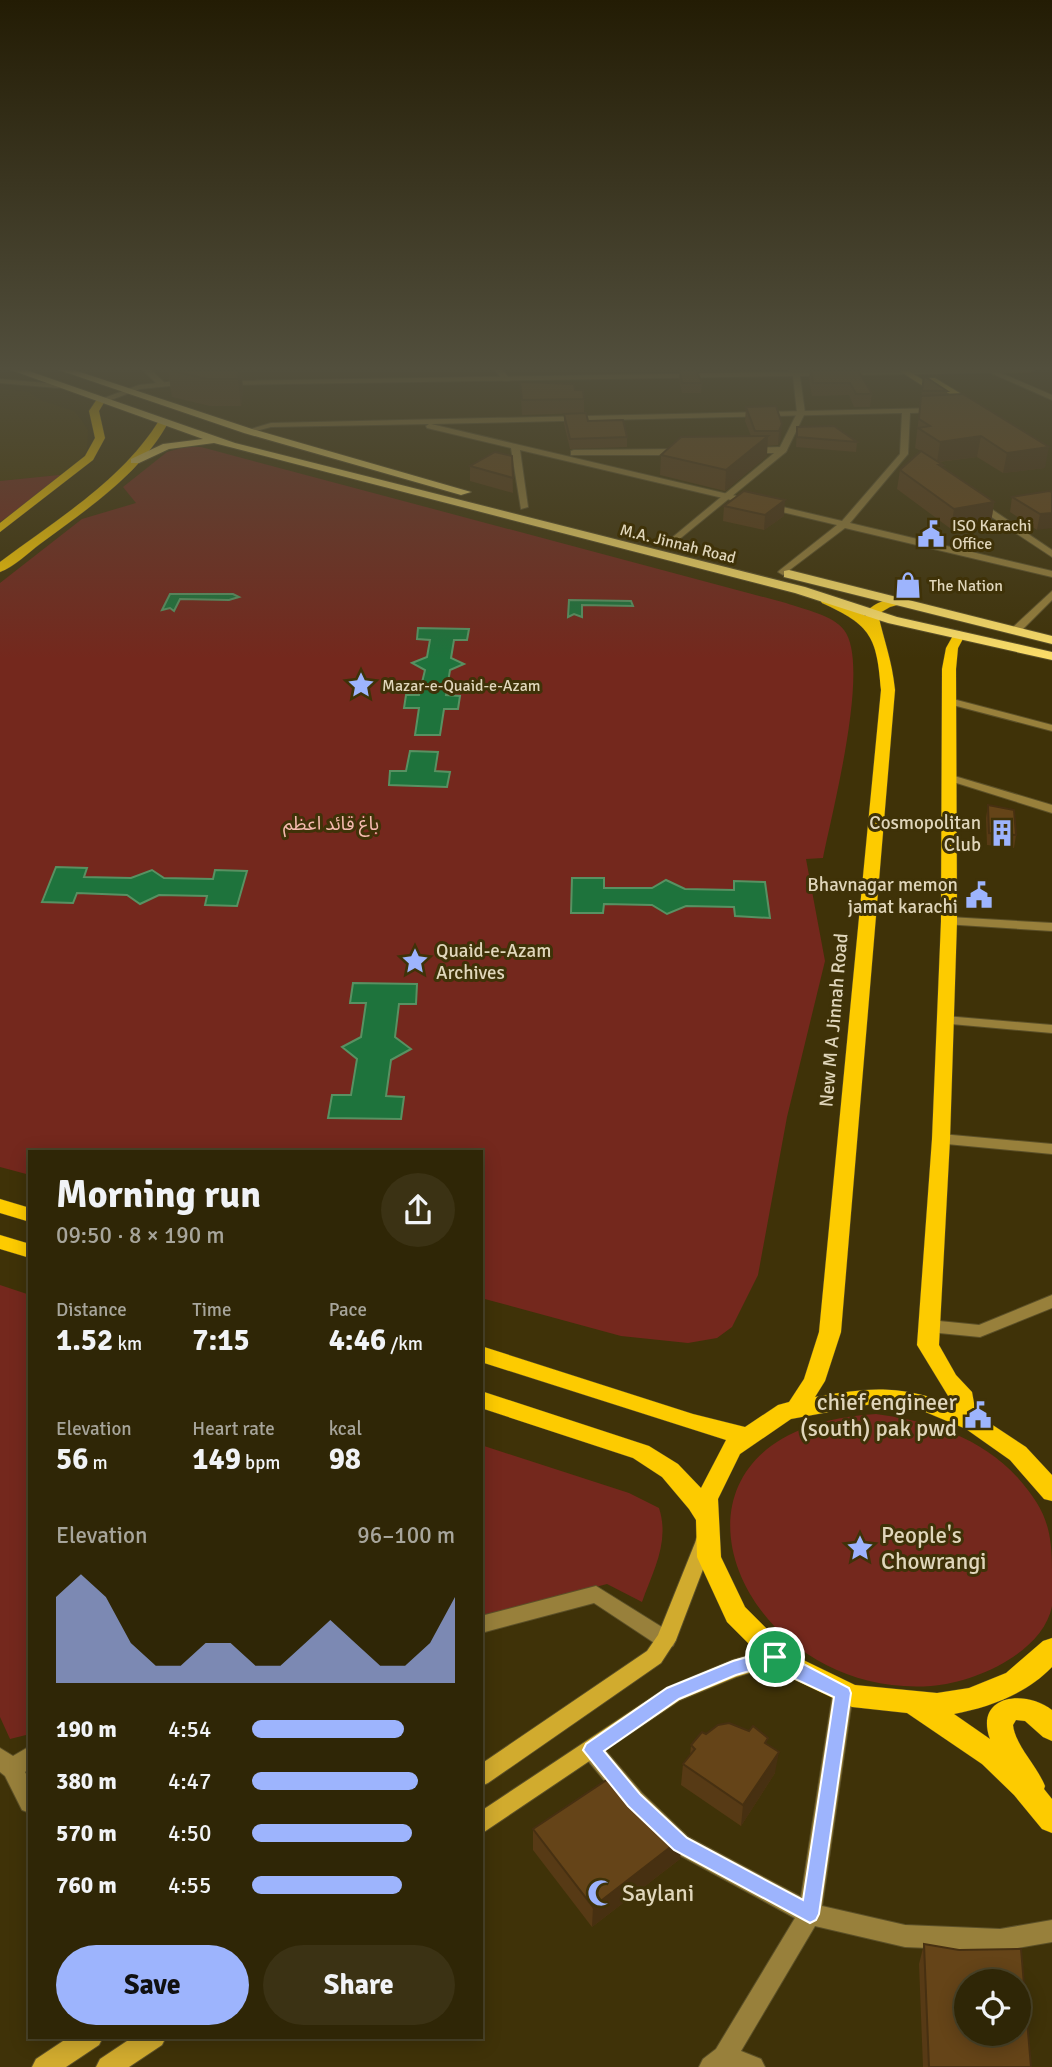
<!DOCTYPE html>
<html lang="en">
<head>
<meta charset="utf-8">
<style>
  body { margin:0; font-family:Signika,"Noto Sans Arabic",sans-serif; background:#3b3214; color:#f1f3f6; height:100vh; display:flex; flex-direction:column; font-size:26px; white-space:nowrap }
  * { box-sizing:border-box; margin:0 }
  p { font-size:23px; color:#a7a59b }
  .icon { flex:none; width:38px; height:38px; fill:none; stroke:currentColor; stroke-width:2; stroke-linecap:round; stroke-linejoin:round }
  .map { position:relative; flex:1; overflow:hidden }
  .drawer { position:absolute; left:28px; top:1150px; width:455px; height:889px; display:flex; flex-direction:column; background:#2f2606; border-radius:0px; box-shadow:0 4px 18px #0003,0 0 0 2px #4a4328 }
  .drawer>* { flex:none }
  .tools { position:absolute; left:954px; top:1969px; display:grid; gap:14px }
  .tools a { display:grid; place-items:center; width:77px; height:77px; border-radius:50%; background:#2f2606; box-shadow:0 4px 18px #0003,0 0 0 2px #4a4328; font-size:35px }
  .pin { position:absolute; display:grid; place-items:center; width:60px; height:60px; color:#fff; margin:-30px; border:4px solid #fff; border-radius:50%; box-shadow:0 2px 7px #0007 }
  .round { display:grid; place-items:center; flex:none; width:74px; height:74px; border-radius:37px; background:#3b3214 }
  .head { display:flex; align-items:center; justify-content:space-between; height:119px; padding:0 28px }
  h1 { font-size:38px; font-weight:700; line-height:52px }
  .figures { display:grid; grid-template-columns:repeat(3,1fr); gap:10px; height:119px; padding:7px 28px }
  .figures div { display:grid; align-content:center }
  .figures b { font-size:30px; font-weight:700 }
  .figures small { font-size:19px; font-weight:400 }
  .figures p { font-size:19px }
  .chart { height:196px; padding:14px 28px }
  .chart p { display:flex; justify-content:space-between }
  .chart svg { width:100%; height:126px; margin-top:7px; fill:#9db4fd; opacity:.7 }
  .button { display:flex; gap:14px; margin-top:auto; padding:14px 28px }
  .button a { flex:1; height:80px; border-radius:42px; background:#9db4fd; color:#111; font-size:28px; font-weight:700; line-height:80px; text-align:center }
  .button a+a { background:#3b3214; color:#f1f3f6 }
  ul { padding:0 28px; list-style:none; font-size:23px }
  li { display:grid; grid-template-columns:112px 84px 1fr; align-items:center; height:52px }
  li i { height:18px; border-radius:9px; background:#9db4fd }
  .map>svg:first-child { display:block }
  .built { fill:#463704 }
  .green { fill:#74281d }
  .water { fill:#1e733c; stroke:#589162; stroke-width:2 }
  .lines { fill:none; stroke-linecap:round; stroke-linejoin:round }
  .minor-casing { stroke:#5c5028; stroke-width:2 }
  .tertiary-casing { stroke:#5c5028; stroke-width:2 }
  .secondary-casing { stroke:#5c5028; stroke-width:2 }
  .primary-casing { stroke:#5c5028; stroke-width:1 }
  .trunk-casing { stroke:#5c5028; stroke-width:2 }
  .minor { fill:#98803b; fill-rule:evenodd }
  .tertiary { fill:#98803b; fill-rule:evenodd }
  .secondary { fill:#d1ab2e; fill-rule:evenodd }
  .primary { fill:#fdcb00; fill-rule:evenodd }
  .trunk { fill:#fcde69; fill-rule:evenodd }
  .wall { fill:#573a15 }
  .shaded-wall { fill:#473011 }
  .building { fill:#654418; stroke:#473011; stroke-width:2; fill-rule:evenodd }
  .route { fill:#9db4fd; stroke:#fff; stroke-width:2; fill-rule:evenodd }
  .labels { text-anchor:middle; stroke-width:6; stroke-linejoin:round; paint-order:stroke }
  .far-poi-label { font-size:16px; fill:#e0d6bb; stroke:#3f3208; text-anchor:start }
  .far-street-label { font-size:16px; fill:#e0d6bb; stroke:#3f3208 }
  .poi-label { font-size:19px; fill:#e0d6bb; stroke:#3f3208; text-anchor:end }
  .park-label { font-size:19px; fill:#f5baae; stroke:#3f3208 }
  .street-label { font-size:19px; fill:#e0d6bb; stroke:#3f3208 }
  .near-poi-label { font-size:23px; fill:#e0d6bb; stroke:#3f3208; text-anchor:start }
</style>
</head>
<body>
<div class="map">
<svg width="1052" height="2067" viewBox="0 0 1052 2067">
  <rect width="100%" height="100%" fill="#3f3208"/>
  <polygon class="built" points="0,389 29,392 40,400 74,411 80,418 88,430 87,450 69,474 0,481"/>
  <g class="green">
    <path d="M185,447H201L786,603C803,609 833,615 844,630C871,664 832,812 823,858L806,859L825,961L787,1117L758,1275L732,1327L717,1338L688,1343L621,1336L481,1298V1152H30V1175L0,1167V583L82,519L136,503L123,487L167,452Z"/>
    <polygon points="69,474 0,522 0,481"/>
    <polygon points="0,1285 30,1295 30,1734 10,1739 0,1717"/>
    <path d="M876,1414C929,1421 981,1437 1018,1478C1045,1509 1052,1528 1052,1569C1052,1580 1052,1594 1052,1606C1043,1653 974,1683 931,1686C733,1700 626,1429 876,1414Z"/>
    <path d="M481,1445L629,1493L659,1508C670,1542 653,1571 642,1602L607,1584L481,1617Z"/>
  </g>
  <g class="water">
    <polygon points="170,594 233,594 239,597 229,600 180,599 174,611 170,608 162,610"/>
    <polygon points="569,600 631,601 633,606 582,605 582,617 574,614 568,617"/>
    <polygon points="418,628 469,629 467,640 454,640 451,658 464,664 450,670 446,695 460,696 458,709 444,709 440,735 415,735 419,708 404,708 406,695 419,695 425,670 412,663 427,657 430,640 417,639"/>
    <polygon points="410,751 438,752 435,771 450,772 447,787 389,785 390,771 406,771"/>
    <polygon points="56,867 87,868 84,877 131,878 152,870 164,878 213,879 215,870 247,871 237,906 205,905 207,896 159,895 140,904 127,895 77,893 73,903 42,902"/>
    <polygon points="572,878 604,878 604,888 652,888 666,880 685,889 734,890 734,881 765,882 770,918 735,916 734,907 686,906 667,914 652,905 604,904 603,913 571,913"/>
    <polygon points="353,983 417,984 416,1004 399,1004 395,1037 411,1049 391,1060 386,1096 404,1097 401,1119 328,1118 332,1095 351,1095 357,1059 342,1047 361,1037 366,1003 350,1003"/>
  </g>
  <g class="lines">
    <defs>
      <g id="minor">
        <polygon points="143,370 151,370 165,383 158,385"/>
        <polygon points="495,370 503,370 510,379 509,381 503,381"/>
        <polygon points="984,370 994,370 1052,395 1052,400"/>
        <path d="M937,408L941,410L940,412L910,413L908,454L850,523L1052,571V577L845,528L783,575L778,572L780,570L837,525L520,450L528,507L521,509L511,448L427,428L426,426L429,424L271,427L248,433L244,431L271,423ZM902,413L900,454L842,521L431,424Z"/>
        <polygon points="749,448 783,447 787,450 783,453 746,453 745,451"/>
        <polygon points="574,450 683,449 687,452 683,455 571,455 571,451"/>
        <polygon points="975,502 981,502 1052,550 1052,557 975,506"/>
        <polygon points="1052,591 1052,600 1019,633 1011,633 1011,629"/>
        <polygon points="949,698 1052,725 1052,731 945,703 944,701"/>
        <polygon points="951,775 1052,805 1052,813 947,780 947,776"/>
        <polygon points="949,917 1052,923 1052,931 944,924 943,921 944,918"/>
        <polygon points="945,1016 1052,1025 1052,1033 940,1023 938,1020 940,1017"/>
        <polygon points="941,1134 1052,1144 1052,1154 936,1143 933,1139"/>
        <polygon points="1052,1295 1052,1308 980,1337 929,1332 923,1330 921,1326 923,1322 929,1320 979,1325"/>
        <polygon points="596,1586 673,1634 676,1640 673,1646 666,1649 659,1646 594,1603 481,1633 481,1616"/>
        <polygon points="843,1684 850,1687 853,1693 822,1906 905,1925 1000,1929 1052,1920 1052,1942 1000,1951 905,1947 815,1926 741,2051 761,2059 765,2067 699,2067 703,2059 716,2049 795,1918 672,1851 626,1807 585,1757 582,1750 585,1743 592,1740 599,1743 642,1793 688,1837 801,1897 833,1693 836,1687"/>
        <polygon points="30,1746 30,1768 25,1772 30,1781 30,1813 22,1810 5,1776 0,1772 0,1748 13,1756"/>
      </g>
      <g id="tertiary">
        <polygon points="788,370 1035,370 1031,372 800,376 805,413 786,452 671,546 666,543 668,541 779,449 797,413 793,376 224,385 220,383 224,381 789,372"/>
        <polygon points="0,379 58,384 62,386 58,388 0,383"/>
        <polygon points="186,380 189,380 189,384 140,389 103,403 96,401 139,385"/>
      </g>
      <g id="secondary">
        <polygon points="898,370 907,370 941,391 934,393"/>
        <polygon points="929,378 935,378 976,403 969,405 929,382"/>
        <polygon points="704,1535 711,1537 713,1543 676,1640 661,1663 488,1783 481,1786 481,1764 647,1651 658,1635 695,1543 697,1537"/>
        <polygon points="775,1648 782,1651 785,1657 782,1663 736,1677 680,1700 481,1834 481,1811 666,1688 733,1660"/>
        <polygon points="69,2037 103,2037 99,2045 66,2067 32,2067 36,2059"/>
        <polygon points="133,2037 166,2037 162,2045 129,2067 96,2067 100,2059"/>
      </g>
      <g id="primary">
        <polygon points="97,399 105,401 99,411 105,438 93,460 0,532 0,523 85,456 95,438 89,411"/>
        <path d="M160,419L169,421C141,474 87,509 40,544C28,553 14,567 0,572V562C57,519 122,481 160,419Z"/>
        <path d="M826,596L866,616L868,610C878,601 896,594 908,602L890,607L878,614C884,641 892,660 895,690L841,1332L825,1381L815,1397C874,1387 895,1385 953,1404L917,1345L932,1139L941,921L942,669L946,648L955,632L959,631L965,635L958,648L956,669L957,921L950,1139L939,1345L956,1375L972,1392L976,1414L1026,1447L1052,1475V1501L1044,1499L1010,1460L966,1429L923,1411L872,1404L791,1419L740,1454L718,1499L721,1557L745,1607L793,1655L855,1685L937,1693L969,1688L1006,1673L1043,1641L1052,1638V1667C1026,1694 990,1707 954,1714L990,1739C974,1695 1025,1689 1052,1710V1741L1043,1737L1025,1721L1016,1720L1013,1725C1015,1745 1037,1766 1045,1786L1044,1789L1052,1799V1833L1042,1829L1014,1795L982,1764L907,1713L852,1707L776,1671L727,1622L697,1557L696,1520L689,1509L662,1477L633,1458L481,1408V1391L649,1446L678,1464L701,1488L726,1440L481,1362V1346L693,1414L745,1427L778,1405L789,1402L804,1379L819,1332L881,690C877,637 871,625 822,603L820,600Z"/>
        <polygon points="0,1199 30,1208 30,1222 0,1213"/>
        <polygon points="0,1235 30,1244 30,1258 0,1249"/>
      </g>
      <g id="trunk">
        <polygon points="11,370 26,370 235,443 805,587 897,617 1052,652 1052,660 888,623 795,593 214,443 169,449 139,463 131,463 131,459 163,444 203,439"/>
        <polygon points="59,370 74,370 252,429 471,492 461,495 244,433"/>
        <polygon points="789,570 1052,636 1052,644 784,577 784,571"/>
      </g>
    </defs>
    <use href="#minor" class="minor-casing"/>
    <use href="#tertiary" class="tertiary-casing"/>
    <use href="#secondary" class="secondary-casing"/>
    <use href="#primary" class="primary-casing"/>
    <use href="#trunk" class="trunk-casing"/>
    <use href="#minor" class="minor"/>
    <use href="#tertiary" class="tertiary"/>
    <use href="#secondary" class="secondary"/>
    <use href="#primary" class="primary"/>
    <use href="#trunk" class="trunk"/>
  </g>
  <g class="wall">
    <polygon points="168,370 241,370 243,390 241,406 210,406 172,397"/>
    <polygon points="810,370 858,370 872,394 870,407 854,407 849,395 812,396 809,379"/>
    <polygon points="680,371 702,383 701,393 682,393 679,380"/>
    <polygon points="924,376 947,391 947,395 1045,468 1003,473 977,457 939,462 942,468 994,502 991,523 951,529 897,489 900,470 921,451 915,448"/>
    <polygon points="520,382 575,390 584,399 584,413 522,415"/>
    <polygon points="776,406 781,439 778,445 767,446 767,456 725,491 660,475 661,455 751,436 745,421 746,407"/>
    <polygon points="564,414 588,421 627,437 627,447 570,449 564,424"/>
    <polygon points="797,427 857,442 856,452 796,447"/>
    <polygon points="512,456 513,493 470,481 470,466"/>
    <polygon points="1052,492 1037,530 1010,512 1012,497"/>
    <polygon points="724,506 784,516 764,530 723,521"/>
    <polygon points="988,805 1016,835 1014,848 987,845 986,818"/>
    <polygon points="706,1734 767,1744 775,1773 741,1826 681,1785 683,1764 690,1756 691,1745"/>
    <polygon points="661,1827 682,1838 680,1859 592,1927 533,1850 533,1829"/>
    <polygon points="924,1944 1031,2067 923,2067 919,1964"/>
  </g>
  <g class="shaded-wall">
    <polygon points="239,370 241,370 243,390 241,406 238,379"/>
    <polygon points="782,424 781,439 778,445 779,431"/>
    <polygon points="768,436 767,456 725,491 726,470"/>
    <polygon points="981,436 977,457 937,462 940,442"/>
    <polygon points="1049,447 1045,468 1003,473 1007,453"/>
    <polygon points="785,500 784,516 764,530 765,515"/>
    <polygon points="994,502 991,523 951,529 954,509"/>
    <polygon points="1052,513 1052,528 1037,530 1040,514"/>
    <polygon points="779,1752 775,1773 741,1826 743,1805"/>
    <polygon points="682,1838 680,1859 592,1927 593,1907"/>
  </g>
  <g class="building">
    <polygon points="169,370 239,370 238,379 207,379"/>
    <polygon points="696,370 702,383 682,383 680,371"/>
    <polygon points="811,370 858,370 872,394 856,394 850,383 813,383"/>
    <polygon points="924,376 947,391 922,391"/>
    <polygon points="520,382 574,384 575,390 583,390 584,399 522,400"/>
    <polygon points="963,394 1049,447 1007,453 981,436 940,442 918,428 930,426 919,419 921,396"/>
    <polygon points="776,406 782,424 779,431 755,431 746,407"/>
    <polygon points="586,413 588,421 623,420 627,437 570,439 564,414"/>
    <polygon points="834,426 857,442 797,437 797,427"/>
    <polygon points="768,436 726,470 661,455 681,437"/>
    <polygon points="921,451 943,465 939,465 994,502 954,509 900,470"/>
    <polygon points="495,452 512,456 513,478 470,466"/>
    <polygon points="744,491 785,500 765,515 724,506"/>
    <polygon points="1049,491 1052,492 1052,513 1040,514 1012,497"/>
    <polygon points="988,805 1014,810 1016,835 989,833"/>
    <polygon points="729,1723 749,1731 753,1726 768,1738 765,1743 779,1752 743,1805 683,1764 695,1749 691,1745 702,1732 706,1734 718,1725"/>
    <polygon points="611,1777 661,1827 682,1838 593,1907 533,1829"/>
    <path d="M924,1944L959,1950L1021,1949L1031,2067H929ZM966,1981H1018V2034H966Z"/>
  </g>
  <linearGradient id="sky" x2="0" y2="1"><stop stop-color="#231c04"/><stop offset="0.56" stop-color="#524f3d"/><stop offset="1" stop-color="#524f3d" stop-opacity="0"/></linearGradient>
  <rect width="1052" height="659" fill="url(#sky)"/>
  <path class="route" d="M775,1649L849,1688L851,1693L819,1914L816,1920L810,1923L674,1850L628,1806L583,1750L586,1744L667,1688L733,1661ZM773,1664L793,1678L834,1697L803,1900L687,1838L640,1794L604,1751L679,1699L736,1675Z"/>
  <defs>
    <symbol id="civic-bare" viewBox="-9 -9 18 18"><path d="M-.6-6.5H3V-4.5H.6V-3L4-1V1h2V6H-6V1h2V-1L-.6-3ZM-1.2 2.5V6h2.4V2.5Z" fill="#9db4fd" stroke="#3f3208" stroke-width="2.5" paint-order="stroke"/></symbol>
    <symbol id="shop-bare" viewBox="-9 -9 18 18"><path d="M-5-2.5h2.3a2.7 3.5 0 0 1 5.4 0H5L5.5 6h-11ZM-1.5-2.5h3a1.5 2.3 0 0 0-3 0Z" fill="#9db4fd" stroke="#3f3208" stroke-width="2.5" paint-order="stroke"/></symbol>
    <symbol id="sight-bare" viewBox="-9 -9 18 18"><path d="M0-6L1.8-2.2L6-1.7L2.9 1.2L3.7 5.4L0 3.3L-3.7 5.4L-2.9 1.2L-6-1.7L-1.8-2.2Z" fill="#9db4fd" stroke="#3f3208" stroke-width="2.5" paint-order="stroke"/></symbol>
    <symbol id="building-bare" viewBox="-9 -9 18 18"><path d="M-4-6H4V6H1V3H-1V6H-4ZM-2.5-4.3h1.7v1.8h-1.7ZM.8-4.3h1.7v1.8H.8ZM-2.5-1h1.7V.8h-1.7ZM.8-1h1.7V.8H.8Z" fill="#9db4fd" stroke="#3f3208" stroke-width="2.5" paint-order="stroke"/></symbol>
    <symbol id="mosque-bare" viewBox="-9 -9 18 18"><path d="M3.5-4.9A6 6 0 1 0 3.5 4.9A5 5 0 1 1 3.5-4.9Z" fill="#9db4fd" stroke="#3f3208" stroke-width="2.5" paint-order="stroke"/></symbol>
  </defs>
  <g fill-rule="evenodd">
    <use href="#civic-bare" x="912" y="515" width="38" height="38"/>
    <use href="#shop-bare" x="889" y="566" width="38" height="38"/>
    <use href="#sight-bare" x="342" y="666" width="38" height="38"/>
    <use href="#building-bare" x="983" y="814" width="38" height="38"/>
    <use href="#civic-bare" x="960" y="876" width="38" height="38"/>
    <use href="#sight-bare" x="396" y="942" width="38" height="38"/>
    <use href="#civic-bare" x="959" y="1396" width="38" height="38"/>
    <use href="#sight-bare" x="841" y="1529" width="38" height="38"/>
    <use href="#mosque-bare" x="582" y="1874" width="38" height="38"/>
  </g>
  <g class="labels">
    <g class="far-poi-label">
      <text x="952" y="531">ISO Karachi<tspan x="952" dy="18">Office</tspan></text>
      <text x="929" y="591">The Nation</text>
      <text x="382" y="691">Mazar-e-Quaid-e-Azam</text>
    </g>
    <g class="far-street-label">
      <text transform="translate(678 543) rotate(14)" y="6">M.A. Jinnah Road</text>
    </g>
    <g class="poi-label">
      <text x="981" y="829">Cosmopolitan<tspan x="981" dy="22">Club</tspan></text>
      <text x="958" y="891">Bhavnagar memon<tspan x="958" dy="22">jamat karachi</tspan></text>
      <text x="436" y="957" text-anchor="start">Quaid-e-Azam<tspan x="436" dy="22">Archives</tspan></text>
    </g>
    <g class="park-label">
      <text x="331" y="830">باغ قائد اعظم</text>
    </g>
    <g class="street-label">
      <text transform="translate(833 1020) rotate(-85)" y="7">New M A Jinnah Road</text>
    </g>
    <g class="near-poi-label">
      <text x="957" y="1410" text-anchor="end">chief engineer<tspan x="957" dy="26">(south) pak pwd</tspan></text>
      <text x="881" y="1543">People's<tspan x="881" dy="26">Chowrangi</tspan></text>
      <text x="622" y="1901">Saylani</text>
    </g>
  </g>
</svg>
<div class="tools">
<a><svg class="icon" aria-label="locate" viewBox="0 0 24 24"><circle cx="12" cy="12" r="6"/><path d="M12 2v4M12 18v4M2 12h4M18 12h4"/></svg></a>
</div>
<div class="pin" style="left:775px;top:1657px;background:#1e9e55"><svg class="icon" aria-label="arrive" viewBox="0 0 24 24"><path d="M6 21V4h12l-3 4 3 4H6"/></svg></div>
<section class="drawer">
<div class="head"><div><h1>Morning run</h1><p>09:50 · 8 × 190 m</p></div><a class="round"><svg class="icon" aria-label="share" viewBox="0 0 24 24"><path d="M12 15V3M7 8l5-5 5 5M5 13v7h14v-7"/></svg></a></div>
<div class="figures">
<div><p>Distance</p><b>1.52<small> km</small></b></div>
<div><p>Time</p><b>7:15</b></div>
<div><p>Pace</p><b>4:46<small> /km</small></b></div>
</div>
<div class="figures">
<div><p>Elevation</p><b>56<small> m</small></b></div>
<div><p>Heart rate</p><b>149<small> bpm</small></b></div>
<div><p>kcal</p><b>98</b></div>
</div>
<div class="chart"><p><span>Elevation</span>96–100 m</p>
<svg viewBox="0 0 160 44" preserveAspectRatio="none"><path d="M0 44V14L10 6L20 14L30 30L40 38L50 38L60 30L70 30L80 38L90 38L100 30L110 22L120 30L130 38L140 38L150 30L160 14V44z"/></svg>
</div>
<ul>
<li><b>190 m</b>4:54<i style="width:75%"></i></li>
<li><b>380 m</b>4:47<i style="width:82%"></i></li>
<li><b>570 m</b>4:50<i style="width:79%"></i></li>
<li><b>760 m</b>4:55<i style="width:74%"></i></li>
</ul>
<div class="button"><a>Save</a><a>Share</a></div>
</section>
</div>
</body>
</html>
